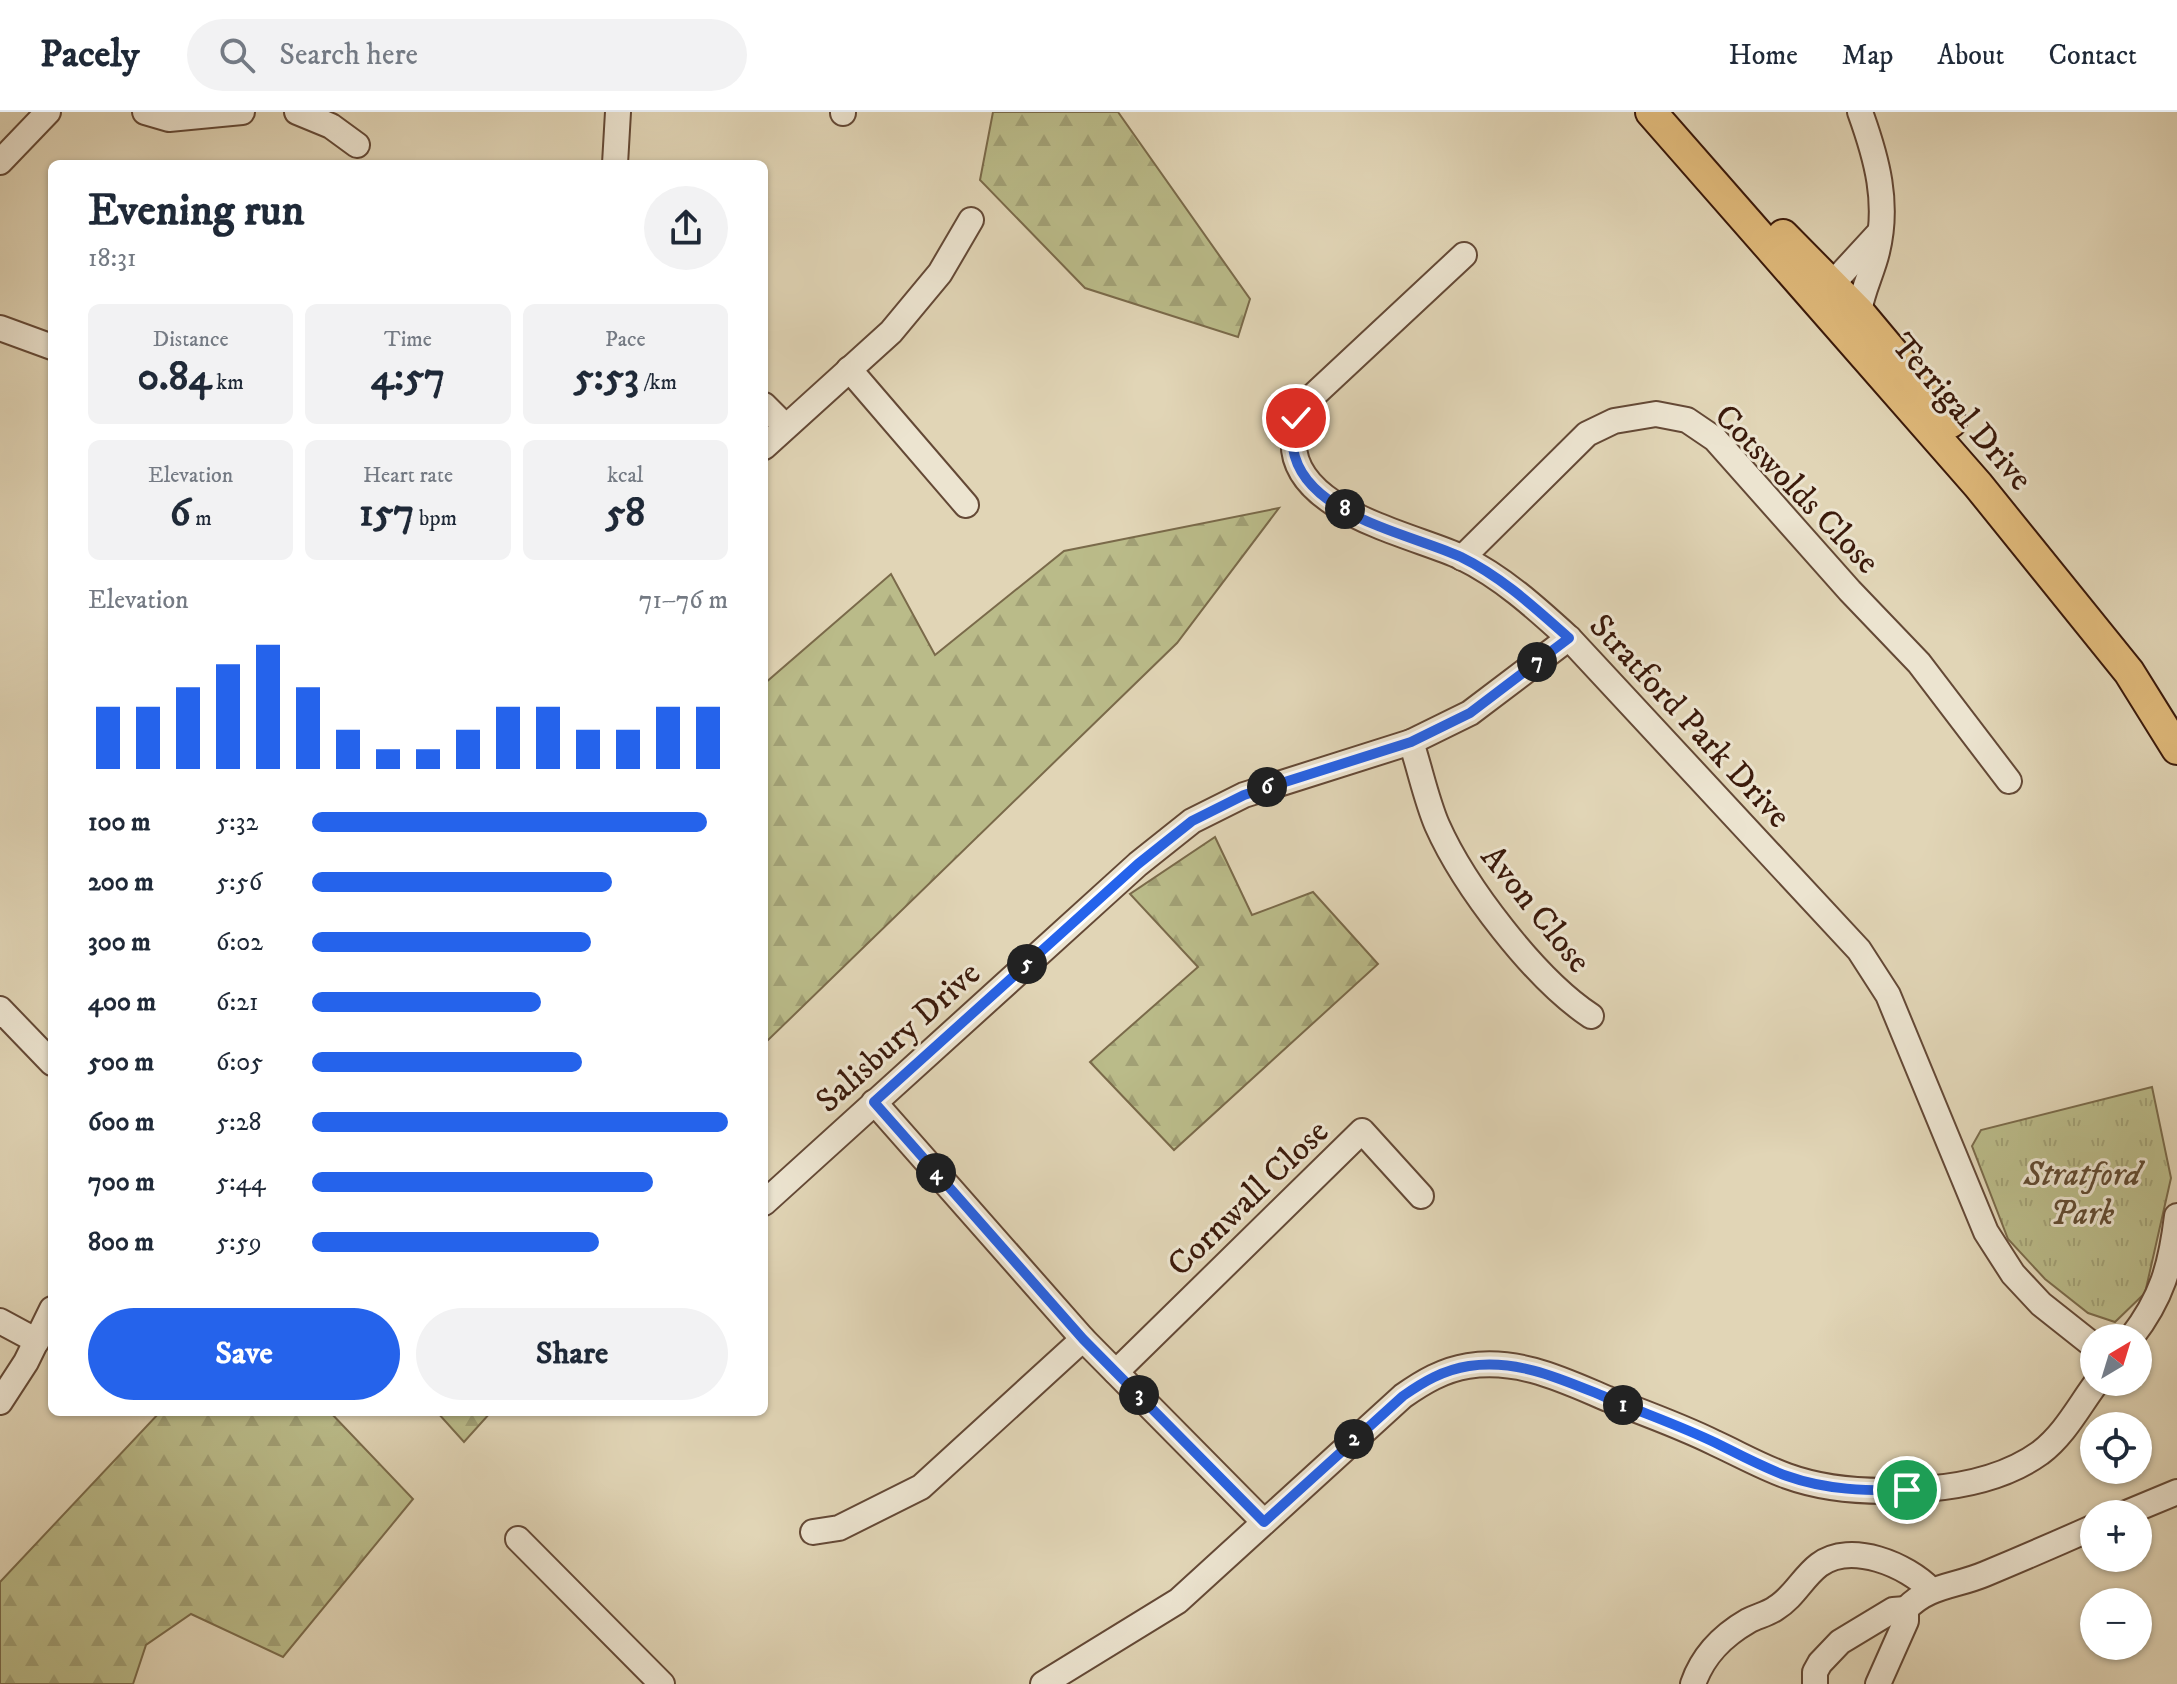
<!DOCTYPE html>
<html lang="en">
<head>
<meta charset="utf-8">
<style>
  body { margin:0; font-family:"IM FELL DW Pica",serif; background:#f2f2f3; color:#1f2937; height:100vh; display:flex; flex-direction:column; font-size:30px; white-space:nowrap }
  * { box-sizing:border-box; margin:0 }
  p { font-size:26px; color:#747a83 }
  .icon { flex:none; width:44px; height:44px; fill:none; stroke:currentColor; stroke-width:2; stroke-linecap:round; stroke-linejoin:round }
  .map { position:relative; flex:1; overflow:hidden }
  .sheet { position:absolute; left:48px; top:48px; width:720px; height:1256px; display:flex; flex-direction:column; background:#fff; border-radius:12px; box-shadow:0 2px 6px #0004 }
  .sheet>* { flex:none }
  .needle { width:52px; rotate:38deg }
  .fabs { position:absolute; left:2080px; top:1212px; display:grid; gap:16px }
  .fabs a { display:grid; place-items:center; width:72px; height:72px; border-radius:50%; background:#fff; box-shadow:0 2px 6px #0004; font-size:40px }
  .pin { position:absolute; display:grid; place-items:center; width:68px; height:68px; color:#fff; margin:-34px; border:4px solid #fff; border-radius:50%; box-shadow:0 2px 8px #0007 }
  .km { position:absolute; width:40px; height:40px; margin:-20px; border-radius:50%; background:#222; color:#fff; font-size:22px; line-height:40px; text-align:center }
  .round { display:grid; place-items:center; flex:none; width:84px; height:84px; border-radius:42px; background:#f2f2f3 }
  .head { display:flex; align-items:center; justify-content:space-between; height:136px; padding:0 40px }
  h1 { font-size:44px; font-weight:800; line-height:60px }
  .figures { display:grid; grid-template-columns:repeat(3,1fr); gap:12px; height:136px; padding:8px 40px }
  .figures div { display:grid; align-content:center; border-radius:12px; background:#f2f2f3; text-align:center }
  .figures b { font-size:40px; font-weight:800 }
  .figures small { font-size:22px; font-weight:400 }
  .figures p { font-size:22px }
  .chart { height:224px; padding:16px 40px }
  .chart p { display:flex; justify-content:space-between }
  .chart svg { width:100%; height:144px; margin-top:8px; stroke:#2563eb; stroke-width:6 }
  .cta { display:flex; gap:16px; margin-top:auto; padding:16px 40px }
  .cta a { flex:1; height:92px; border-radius:48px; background:#2563eb; color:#fff; font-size:32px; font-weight:800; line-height:92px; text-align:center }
  .cta a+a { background:#f2f2f3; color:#1f2937 }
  ul { padding:0 40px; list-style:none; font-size:26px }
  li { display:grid; grid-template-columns:128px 96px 1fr; align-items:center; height:60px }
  li i { height:20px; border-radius:10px; background:#2563eb }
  header { display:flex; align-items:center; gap:48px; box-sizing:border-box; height:112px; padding:0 40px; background:#fff; border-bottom:2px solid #e0e1e3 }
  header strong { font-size:38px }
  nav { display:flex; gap:44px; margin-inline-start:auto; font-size:28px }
  .search { width:560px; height:72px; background:#f2f2f3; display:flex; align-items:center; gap:20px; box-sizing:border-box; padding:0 28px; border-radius:44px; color:#747a83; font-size:30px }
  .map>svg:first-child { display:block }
  .grass { fill:url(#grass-tufts); stroke:#7a6a4a; stroke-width:2 }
  .forest { fill:url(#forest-firs); stroke:#7a6a4a; stroke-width:2 }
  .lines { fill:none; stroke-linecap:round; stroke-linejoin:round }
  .minor-casing { stroke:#644936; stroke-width:28 }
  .major-casing { stroke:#3b1a0b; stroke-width:34 }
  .minor { stroke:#ece4d0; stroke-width:24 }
  .major { stroke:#e0ba7b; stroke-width:30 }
  .route-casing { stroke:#fff; stroke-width:16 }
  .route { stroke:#2563eb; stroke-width:10 }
  .labels { text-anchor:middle; stroke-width:6; stroke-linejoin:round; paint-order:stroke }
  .street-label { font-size:34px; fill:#3b1a0b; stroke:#ece4d0 }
  .park-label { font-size:34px; font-style:italic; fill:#614a31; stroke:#ece4d0 }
</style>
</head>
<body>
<header>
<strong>Pacely</strong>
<div class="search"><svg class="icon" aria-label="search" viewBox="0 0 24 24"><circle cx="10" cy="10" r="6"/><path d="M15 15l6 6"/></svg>Search here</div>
<nav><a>Home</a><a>Map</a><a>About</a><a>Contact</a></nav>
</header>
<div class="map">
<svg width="2177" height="1572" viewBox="0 0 2177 1572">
  <defs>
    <pattern id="grass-tufts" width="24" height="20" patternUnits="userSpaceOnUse" patternTransform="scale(2)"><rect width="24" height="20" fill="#babb89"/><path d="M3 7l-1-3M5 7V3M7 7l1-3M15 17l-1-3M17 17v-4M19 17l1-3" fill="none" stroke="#a1a075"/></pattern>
    <pattern id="forest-firs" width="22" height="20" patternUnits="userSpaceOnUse" patternTransform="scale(2)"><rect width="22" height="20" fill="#babb89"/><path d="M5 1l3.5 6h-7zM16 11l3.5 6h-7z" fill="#a1a075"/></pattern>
  </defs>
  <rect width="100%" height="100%" fill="#e1d5b6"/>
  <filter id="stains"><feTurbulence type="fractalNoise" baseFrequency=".0025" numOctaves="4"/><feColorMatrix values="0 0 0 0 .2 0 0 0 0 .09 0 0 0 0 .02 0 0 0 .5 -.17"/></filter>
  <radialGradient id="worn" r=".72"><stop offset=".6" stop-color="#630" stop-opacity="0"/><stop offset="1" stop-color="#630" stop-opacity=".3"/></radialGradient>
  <polygon class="grass" points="2152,975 2171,1066 2145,1181 2115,1210 2088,1201 2045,1167 2008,1127 1972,1034 1981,1018"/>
  <g class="forest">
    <polygon points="993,0 1118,0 1250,187 1238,225 1085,176 980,68"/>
    <polygon points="1279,396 1177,531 764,932 764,572 891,462 935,543 1064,439"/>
    <polygon points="1215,725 1252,803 1313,780 1378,852 1174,1038 1090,950 1198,855 1130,782"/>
    <polygon points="160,1300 330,1300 413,1387 283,1545 191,1502 146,1533 133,1572 0,1572 0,1470"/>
    <polygon points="437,1300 491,1300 464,1330"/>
  </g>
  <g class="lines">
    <defs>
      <g id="minor">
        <polyline points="145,0 169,7 242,0"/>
        <polyline points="297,0 331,14 357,33"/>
        <polyline points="843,1 843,0"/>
        <polyline points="0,50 48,0"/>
        <polyline points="615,52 618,0"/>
        <path d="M1464,143L1315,282C1310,289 1299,297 1296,306C1294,310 1294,319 1294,324C1286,398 1411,422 1461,445C1502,465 1535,495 1569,526L1859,838L1888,883L1986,1120L2013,1162L2041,1192L2094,1234"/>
        <polyline points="1833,171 1880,120"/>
        <path d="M1859,200C1862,179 1872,161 1877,140C1889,91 1877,47 1860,0"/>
        <polyline points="0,216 52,235"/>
        <polyline points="849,257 966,393"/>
        <polyline points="764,293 785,314"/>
        <polyline points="764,335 891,220 940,161 971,108"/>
        <polyline points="1462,446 1587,322 1614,309 1656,302 1687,308 1715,327 1850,479 1919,551 2009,669"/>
        <path d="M1411,630C1420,657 1426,687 1437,713C1464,774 1535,867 1591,904"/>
        <polyline points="0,897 52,951"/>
        <polyline points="874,990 1083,1227 1264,1410"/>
        <polyline points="764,1091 1138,752 1192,709 1244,683 1411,630 1470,601 1569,526"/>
        <polyline points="0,1209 37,1229"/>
        <path d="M2131,1226C2162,1186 2171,1154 2177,1104"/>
        <polyline points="1116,1260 1362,1019 1421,1084"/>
        <polyline points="0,1290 26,1250 52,1197"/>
        <polyline points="2124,1402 2177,1380"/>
        <polyline points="813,1420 839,1416 921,1375 1083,1227"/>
        <polyline points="518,1427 662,1572"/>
        <path d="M1043,1572L1178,1489L1403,1284C1423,1270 1443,1258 1468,1254C1519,1246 1563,1268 1608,1287C1644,1301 1681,1314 1715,1331C1739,1342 1762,1355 1787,1364C1831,1380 1879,1381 1925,1377C1964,1374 2008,1364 2040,1341C2065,1322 2079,1294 2097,1270"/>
        <path d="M1693,1572C1703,1543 1722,1524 1748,1509C1757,1504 1768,1502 1776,1496C1794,1485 1803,1465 1819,1453C1851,1429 1907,1453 1931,1478"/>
        <polyline points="1815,1572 1815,1560 1820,1551 1840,1530 1893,1498 1906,1497"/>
        <path d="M1878,1572L1906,1509V1497C1929,1473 1954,1475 1985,1462C2021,1447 2058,1431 2094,1415"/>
      </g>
      <g id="major">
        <polyline points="1651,0 1978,373 2129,560 2177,637"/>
        <polyline points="1783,123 1859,200 1951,310"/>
      </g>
    </defs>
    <use href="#minor" class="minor-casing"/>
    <use href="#major" class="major-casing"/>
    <use href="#minor" class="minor"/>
    <use href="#major" class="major"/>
  </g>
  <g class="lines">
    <defs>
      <path id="route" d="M1296,306C1295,315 1291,327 1293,336C1303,403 1411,422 1461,445C1502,465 1535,496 1569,526L1470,601L1411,630L1244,683L1192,709L1138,752L874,990L1083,1227L1264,1410L1403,1284C1423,1270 1443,1258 1469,1254C1517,1247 1559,1266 1603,1284C1640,1300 1679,1313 1716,1331C1740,1343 1762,1355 1787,1364C1826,1378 1867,1379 1907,1378"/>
    </defs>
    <use href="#route" class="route-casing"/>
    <use href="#route" class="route"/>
  </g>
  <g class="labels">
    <g class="street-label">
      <text transform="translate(1963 299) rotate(49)" y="12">Terrigal Drive</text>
      <text transform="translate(1798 376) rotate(46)" y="12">Cotswolds Close</text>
      <text transform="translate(1691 608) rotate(47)" y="12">Stratford Park Drive</text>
      <text transform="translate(1537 796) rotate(51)" y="12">Avon Close</text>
      <text transform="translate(897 924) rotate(-42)" y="12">Salisbury Drive</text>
      <text transform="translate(1247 1085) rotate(-44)" y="12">Cornwall Close</text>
    </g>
    <g class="park-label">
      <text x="2082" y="1073">Stratford<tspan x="2082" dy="39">Park</tspan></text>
    </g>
  </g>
  <rect width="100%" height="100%" filter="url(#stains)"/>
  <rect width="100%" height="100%" fill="url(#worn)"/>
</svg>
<div class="fabs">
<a><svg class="needle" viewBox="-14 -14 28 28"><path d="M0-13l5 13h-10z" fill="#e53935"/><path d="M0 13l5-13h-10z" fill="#747a83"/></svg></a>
<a><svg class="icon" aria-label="locate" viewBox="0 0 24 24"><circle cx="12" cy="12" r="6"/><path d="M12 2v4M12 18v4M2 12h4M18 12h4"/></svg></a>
<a>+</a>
<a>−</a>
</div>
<div class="pin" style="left:1907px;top:1378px;background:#1e9e55"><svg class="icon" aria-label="arrive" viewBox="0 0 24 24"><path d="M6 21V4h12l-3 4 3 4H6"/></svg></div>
<div class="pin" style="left:1296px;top:306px;background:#d93025"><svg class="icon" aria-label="check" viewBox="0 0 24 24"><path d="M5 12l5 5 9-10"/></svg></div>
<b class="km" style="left:1623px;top:1293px">1</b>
<b class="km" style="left:1354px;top:1327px">2</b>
<b class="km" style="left:1139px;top:1283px">3</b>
<b class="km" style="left:936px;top:1061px">4</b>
<b class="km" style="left:1027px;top:852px">5</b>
<b class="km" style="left:1267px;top:675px">6</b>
<b class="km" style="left:1537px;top:550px">7</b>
<b class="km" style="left:1345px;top:397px">8</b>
<section class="sheet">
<div class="head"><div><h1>Evening run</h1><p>18:31</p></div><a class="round"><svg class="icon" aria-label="share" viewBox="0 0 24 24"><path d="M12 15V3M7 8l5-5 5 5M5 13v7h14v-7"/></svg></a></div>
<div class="figures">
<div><p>Distance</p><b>0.84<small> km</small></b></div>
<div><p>Time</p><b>4:57</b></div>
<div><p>Pace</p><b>5:53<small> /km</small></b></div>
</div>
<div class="figures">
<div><p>Elevation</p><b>6<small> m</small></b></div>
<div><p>Heart rate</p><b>157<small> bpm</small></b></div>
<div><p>kcal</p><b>58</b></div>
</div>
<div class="chart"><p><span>Elevation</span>71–76 m</p>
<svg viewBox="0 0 160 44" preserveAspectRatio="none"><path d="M5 44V25M15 44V25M25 44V19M35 44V12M45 44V6M55 44V19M65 44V32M75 44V38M85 44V38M95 44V32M105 44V25M115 44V25M125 44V32M135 44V32M145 44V25M155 44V25"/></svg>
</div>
<ul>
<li><b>100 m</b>5:32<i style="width:95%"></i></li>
<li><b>200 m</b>5:56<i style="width:72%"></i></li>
<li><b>300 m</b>6:02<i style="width:67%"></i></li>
<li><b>400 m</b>6:21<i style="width:55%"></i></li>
<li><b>500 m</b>6:05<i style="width:65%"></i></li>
<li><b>600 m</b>5:28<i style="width:100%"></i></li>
<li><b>700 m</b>5:44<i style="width:82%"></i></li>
<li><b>800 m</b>5:59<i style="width:69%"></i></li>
</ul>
<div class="cta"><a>Save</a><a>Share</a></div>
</section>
</div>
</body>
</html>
